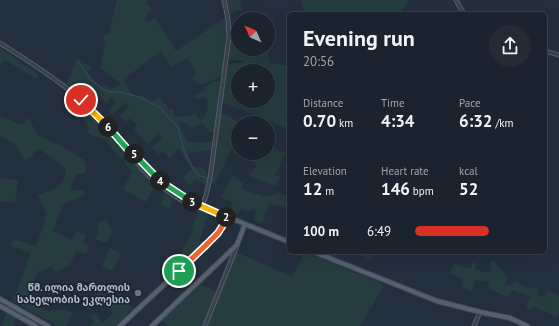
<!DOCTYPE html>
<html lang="en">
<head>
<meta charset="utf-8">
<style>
  body { margin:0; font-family:"PT Sans","Noto Sans Georgian",sans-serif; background:#242b36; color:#f1f3f6; height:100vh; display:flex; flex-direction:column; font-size:15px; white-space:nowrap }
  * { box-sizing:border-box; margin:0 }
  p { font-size:13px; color:#a0a4aa }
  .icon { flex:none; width:22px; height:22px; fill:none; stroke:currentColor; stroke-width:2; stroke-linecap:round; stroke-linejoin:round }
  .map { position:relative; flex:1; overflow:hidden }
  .sheet { position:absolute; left:287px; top:12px; width:260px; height:242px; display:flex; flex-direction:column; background:#1b232e; border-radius:6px; box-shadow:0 4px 16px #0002,0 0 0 1px #39404a }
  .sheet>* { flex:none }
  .needle { width:26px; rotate:315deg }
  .tools { position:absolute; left:231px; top:12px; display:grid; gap:8px }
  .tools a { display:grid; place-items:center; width:44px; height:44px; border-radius:50%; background:#1b232e; box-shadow:0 4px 16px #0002,0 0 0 1px #39404a; font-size:20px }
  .pin { position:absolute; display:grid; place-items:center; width:34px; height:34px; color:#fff; margin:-17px; border:2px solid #fff; border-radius:50%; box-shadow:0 1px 4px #0007 }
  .km { position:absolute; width:20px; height:20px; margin:-10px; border-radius:50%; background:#222; color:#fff; font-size:11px; line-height:20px; text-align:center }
  .round { display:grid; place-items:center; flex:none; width:42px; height:42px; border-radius:21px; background:#242b36 }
  .head { display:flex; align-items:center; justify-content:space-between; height:68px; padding:0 16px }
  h1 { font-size:22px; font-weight:600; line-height:30px }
  .metrics { display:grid; grid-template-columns:repeat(3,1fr); gap:6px; height:68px; padding:4px 16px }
  .metrics div { display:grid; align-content:center }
  .metrics b { font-size:17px; font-weight:600 }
  .metrics small { font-size:11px; font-weight:400 }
  .metrics p { font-size:11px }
  ul { padding:0 16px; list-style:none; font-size:13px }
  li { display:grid; grid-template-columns:64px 48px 1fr; align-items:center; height:30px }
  li i { height:10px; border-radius:5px; background:#d93025 }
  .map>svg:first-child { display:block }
  .green { fill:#263c3f; fill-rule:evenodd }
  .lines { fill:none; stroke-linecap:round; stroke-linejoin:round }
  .stream { stroke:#394c67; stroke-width:1 }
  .minor-casing { stroke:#565f6c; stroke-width:5 }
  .major-casing { stroke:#414a57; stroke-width:6 }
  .minor { stroke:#38414e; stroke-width:3 }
  .major { stroke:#56606e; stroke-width:4 }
  .split-1-casing { stroke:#fff; stroke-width:8 }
  .split-2-casing { stroke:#fff; stroke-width:8 }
  .split-3-casing { stroke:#fff; stroke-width:8 }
  .split-4-casing { stroke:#fff; stroke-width:8 }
  .split-5-casing { stroke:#fff; stroke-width:8 }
  .split-6-casing { stroke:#fff; stroke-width:8 }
  .split-7-casing { stroke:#fff; stroke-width:8 }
  .split-1 { stroke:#f0652b; stroke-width:5 }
  .split-2 { stroke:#f0652b; stroke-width:5 }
  .split-3 { stroke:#f5b400; stroke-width:5 }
  .split-4 { stroke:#22a559; stroke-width:5 }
  .split-5 { stroke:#22a559; stroke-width:5 }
  .split-6 { stroke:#22a559; stroke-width:5 }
  .split-7 { stroke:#f5b400; stroke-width:5 }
  .worship-dot { fill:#6b7280; stroke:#1d2633; stroke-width:1.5 }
  .labels { text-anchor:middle; stroke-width:3.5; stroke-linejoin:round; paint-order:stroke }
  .poi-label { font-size:10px; font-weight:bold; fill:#b4bcc9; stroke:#1d2633; text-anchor:end }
</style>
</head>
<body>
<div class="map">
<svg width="559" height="326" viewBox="0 0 559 326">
  <rect width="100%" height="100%" fill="#242f3e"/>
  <g class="green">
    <path d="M117,0H148L146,4L152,8L144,19L148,22L155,18L176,51L226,17L228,34L222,75C219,78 203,84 200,85L194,81L192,77L197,74L188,58L171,67L161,51L124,79L130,92L136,97L141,95L153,101L161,97L169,110L173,108L174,115L177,117L186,116L190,117L194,113L200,120L205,117C207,110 210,104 205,97L198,99L192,97L206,89L204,87L215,81H220L214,132H209L205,125L201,123C199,124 195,127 192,127C189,127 186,122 181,122L179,123C181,130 186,135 187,142H212V150L188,153L193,166L202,168L206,171V174H208L207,181L205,185L196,179L190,185L183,178L192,169L178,148L170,158L163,151L159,154L152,147L162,137L159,134L147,144L134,129L137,124L130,118L126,122L120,116L129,106L125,102L112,115L109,111L116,101L112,96L106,103L86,86L79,95L66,85L77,58L83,63L91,67L88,73L101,87L104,84L112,90L114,87L120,85V83L100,68L105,42L104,41V35H108Z"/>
    <polygon points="225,0 240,0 242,11 237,10 236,12 229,13"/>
    <polygon points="301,0 409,0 400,13 402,14 304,14"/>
    <path d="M238,21L236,37V47L238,49H268L269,63L289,66V129L222,102L228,66L232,63H243V60H228L230,27L233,23ZM238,71H268V101H238Z"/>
    <polygon points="0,48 39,75 36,79 5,60 1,52 5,62 0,64"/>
    <polygon points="82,108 94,118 126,154 124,158 118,156 105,139 93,136 87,133 89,130 84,119 76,118 72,112"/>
    <polygon points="220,112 242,123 238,123 238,135 215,184 211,182"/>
    <path d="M2,116L21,125L24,124L27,119H30L35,131L39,136L56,143L83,159C86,163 87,168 85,173L76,174L70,188L77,191L83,190L85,195L65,204L62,207L53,231L72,240L76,231L86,235L83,243L89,246L86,254L76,251C70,266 71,266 55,272L52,266L38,272L25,302L48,311L65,309L73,313L66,326H57L11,300L16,293L31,253L11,246L13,239L36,246L44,224L46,214L38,195C53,188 62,189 66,172L64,167L40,149L33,152L34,156L24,160C16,144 16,143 0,137V118Z"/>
    <polygon points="268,145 286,153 275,175 280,177 276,186 249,176 257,165 250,160 255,153 268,153"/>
    <polygon points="128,157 155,185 146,202 123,189 132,172 124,162"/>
    <polygon points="232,176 243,183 241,189 266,197 280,193 289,197 289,207 269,204 262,223 254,220 257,210 251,209 249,212 241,209 238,214 230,211 233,203 221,197"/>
    <polygon points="0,178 18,180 15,203 0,201"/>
    <polygon points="165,194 173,199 170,208 161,205"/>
    <path d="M199,210L209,212L199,241L204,244L186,261L181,253C185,245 190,239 193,230L192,227Z"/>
    <polygon points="106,218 112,231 107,243 95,239 99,231 97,223"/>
    <polygon points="110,248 121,253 114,271 102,267"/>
    <polygon points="236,252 293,277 304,252 305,252 383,284 383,286 372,307 370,309 360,326 207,326"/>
    <polygon points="351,252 375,252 372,260"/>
    <polygon points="494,261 507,277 505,283 512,286 515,281 530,289 531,287 538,289 538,296 545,297 546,291 559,295 559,313 556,317 533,306 531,309 526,307 530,296 512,290 508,297 488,288 489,282 475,280 472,292 461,287 463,278 450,274 454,264 471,269 472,263 476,263 475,270 490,273 491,271 490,262"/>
    <polygon points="199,285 217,291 203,326 168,326 162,320"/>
    <polygon points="100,293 123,302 124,301 134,308 115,326 90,326 95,322 90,315 96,313 102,323 114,312 102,302 88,310 84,300"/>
    <polygon points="7,312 16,317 13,326 2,326"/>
  </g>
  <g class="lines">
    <polyline class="stream" points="79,63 90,79 104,90 111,92 120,92 139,97 159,107 178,127 185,154 194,170 199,176 208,178"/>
    <defs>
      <g id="minor">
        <polyline points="456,0 464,14"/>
        <path d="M0,43C25,59 51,75 74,94C94,112 112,131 130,152C140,173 173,197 194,207L198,208L201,207"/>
        <polyline points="545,51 559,55"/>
        <path d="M130,152C142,159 150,173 160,182C180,199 205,208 228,217"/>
        <polyline points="201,207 206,196 210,178 229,37 228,19 224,0"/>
        <polyline points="205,326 237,246"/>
        <polyline points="474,326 480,312"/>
      </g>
      <g id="major">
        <polyline points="314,252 437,301 480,312 510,318 527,326"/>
        <polyline points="0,299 48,326"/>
        <polyline points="0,306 36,326"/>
        <polyline points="120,326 214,238 228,217 289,242"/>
        <polyline points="152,326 237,245 245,224"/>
      </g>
    </defs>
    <use href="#minor" class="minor-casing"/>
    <use href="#major" class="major-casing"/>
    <use href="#minor" class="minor"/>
    <use href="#major" class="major"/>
  </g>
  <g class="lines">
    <defs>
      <polyline id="split-1" points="179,271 206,245"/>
      <polyline id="split-2" points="206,245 218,233 228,217 226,217"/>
      <polyline id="split-3" points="192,202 226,217"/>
      <polyline id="split-4" points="160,181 192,202"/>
      <polyline id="split-5" points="134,154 160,181"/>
      <polyline id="split-6" points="108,127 130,152 134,154"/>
      <polyline id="split-7" points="81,100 108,127"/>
    </defs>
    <use href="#split-1" class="split-1-casing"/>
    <use href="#split-2" class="split-2-casing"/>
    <use href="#split-3" class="split-3-casing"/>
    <use href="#split-4" class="split-4-casing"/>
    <use href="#split-5" class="split-5-casing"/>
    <use href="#split-6" class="split-6-casing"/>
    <use href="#split-7" class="split-7-casing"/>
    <use href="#split-1" class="split-1"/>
    <use href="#split-2" class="split-2"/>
    <use href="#split-3" class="split-3"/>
    <use href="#split-4" class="split-4"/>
    <use href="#split-5" class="split-5"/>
    <use href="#split-6" class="split-6"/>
    <use href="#split-7" class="split-7"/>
  </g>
  <circle class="worship-dot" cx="138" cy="293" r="4"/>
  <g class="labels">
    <g class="poi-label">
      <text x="130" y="291">წმ. ილია მართლის<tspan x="130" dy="12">სახელობის ეკლესია</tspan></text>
    </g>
  </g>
</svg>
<div class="tools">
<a><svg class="needle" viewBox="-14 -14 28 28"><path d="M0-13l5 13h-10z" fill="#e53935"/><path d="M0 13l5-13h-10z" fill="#a0a4aa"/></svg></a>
<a>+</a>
<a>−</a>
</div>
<div class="pin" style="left:179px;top:271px;background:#1e9e55"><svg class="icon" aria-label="arrive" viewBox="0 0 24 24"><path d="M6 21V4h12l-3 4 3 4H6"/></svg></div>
<div class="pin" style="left:81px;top:100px;background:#d93025"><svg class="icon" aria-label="check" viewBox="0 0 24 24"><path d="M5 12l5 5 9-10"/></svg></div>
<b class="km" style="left:226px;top:217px">2</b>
<b class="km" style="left:192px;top:202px">3</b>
<b class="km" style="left:160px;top:181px">4</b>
<b class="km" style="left:134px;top:154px">5</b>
<b class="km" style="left:108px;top:127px">6</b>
<section class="sheet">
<div class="head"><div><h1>Evening run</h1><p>20:56</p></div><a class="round"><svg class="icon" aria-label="share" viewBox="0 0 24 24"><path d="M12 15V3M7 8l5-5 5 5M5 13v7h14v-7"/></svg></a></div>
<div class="metrics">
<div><p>Distance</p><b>0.70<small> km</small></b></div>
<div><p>Time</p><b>4:34</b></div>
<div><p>Pace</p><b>6:32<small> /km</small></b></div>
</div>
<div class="metrics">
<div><p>Elevation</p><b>12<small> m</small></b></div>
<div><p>Heart rate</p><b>146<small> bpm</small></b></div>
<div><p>kcal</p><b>52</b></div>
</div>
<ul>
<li><b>100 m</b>6:49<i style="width:64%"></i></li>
</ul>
</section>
</div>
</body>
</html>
